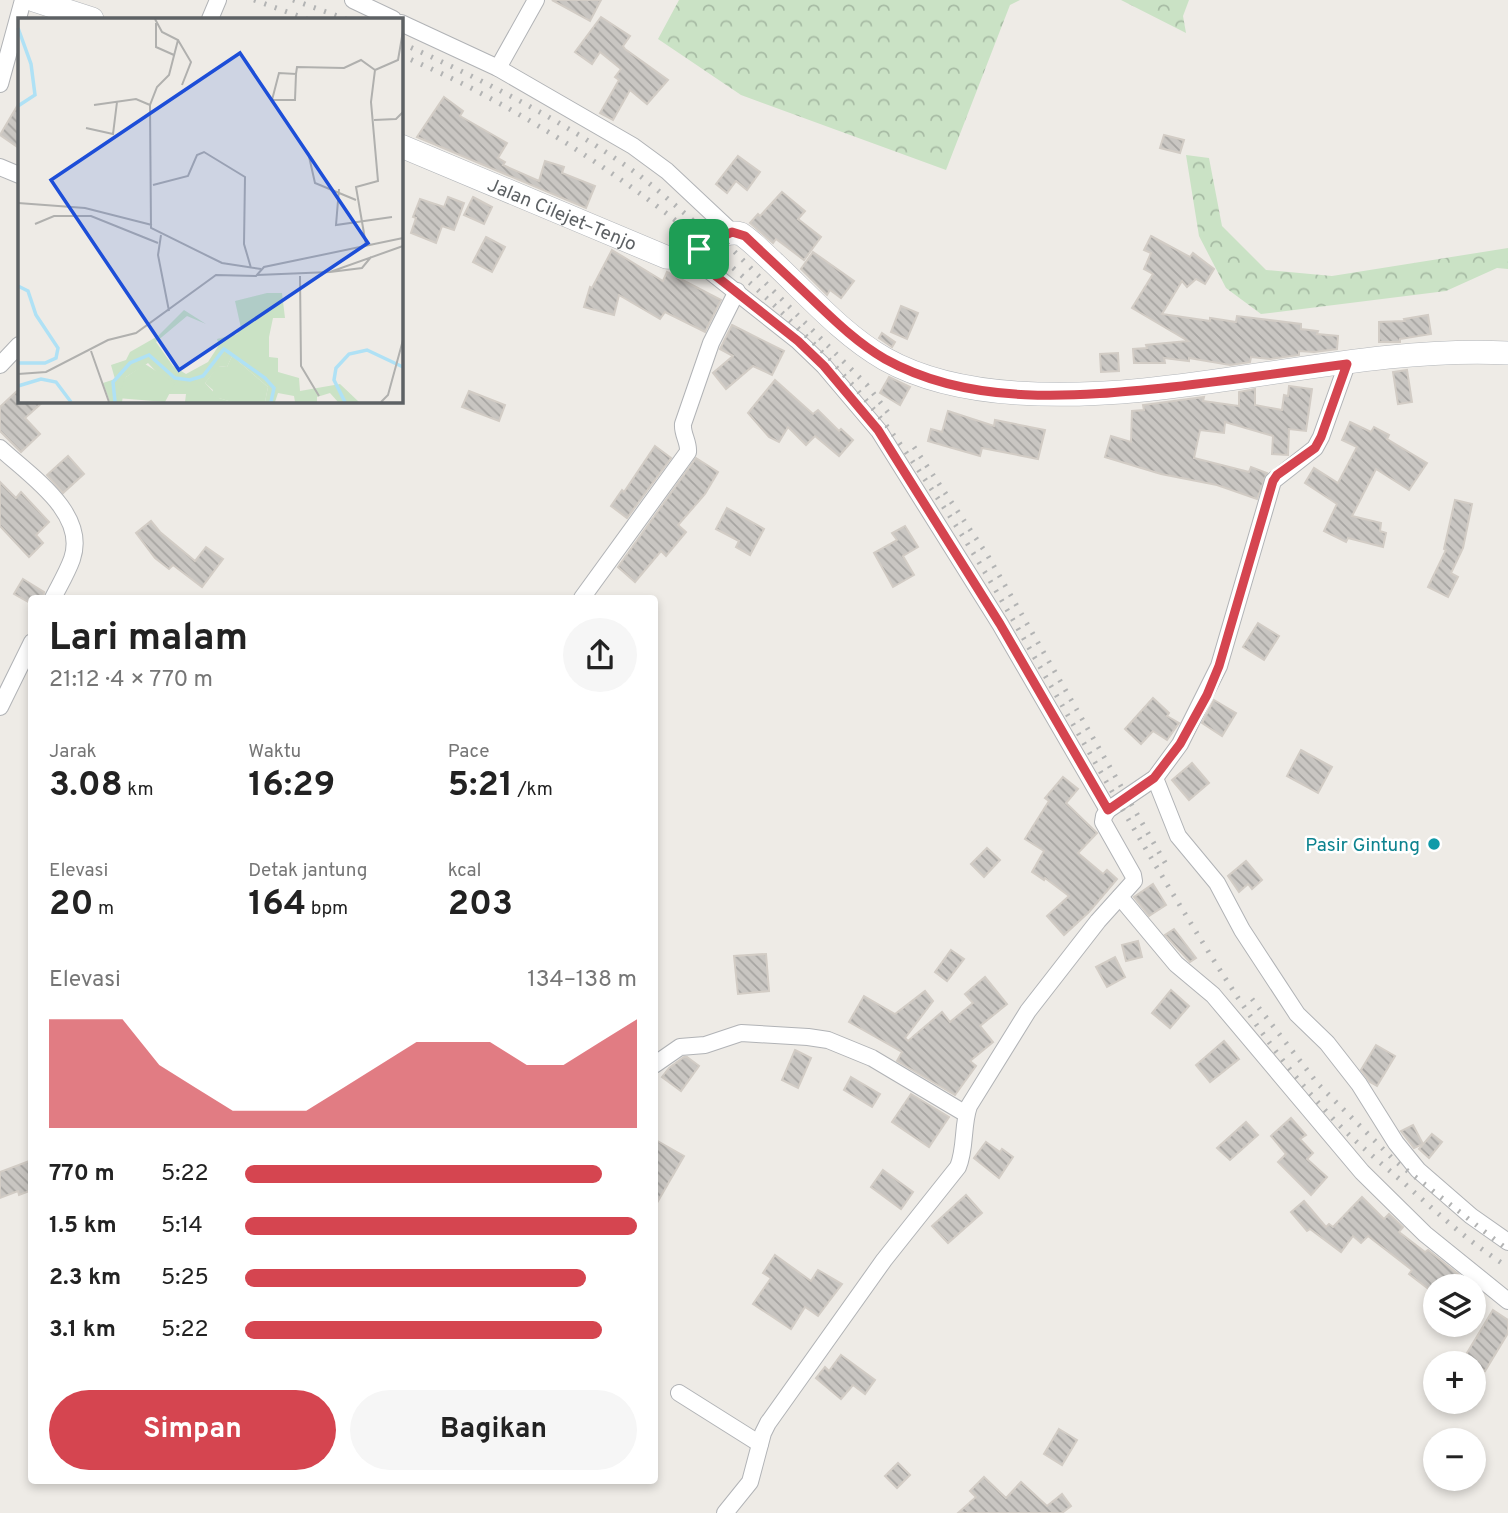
<!DOCTYPE html>
<html lang="id">
<head>
<meta charset="utf-8">
<style>
  body { margin:0; font-family:Overpass,sans-serif; background:#f6f6f6; color:#222; height:100vh; display:flex; flex-direction:column; font-size:26px; white-space:nowrap }
  * { box-sizing:border-box; margin:0 }
  p { font-size:23px; color:#767676 }
  .icon { flex:none; width:38px; height:38px; fill:none; stroke:currentColor; stroke-width:2; stroke-linecap:round; stroke-linejoin:round }
  .map { position:relative; flex:1; overflow:hidden }
  .side { position:absolute; left:28px; top:595px; width:630px; height:889px; display:flex; flex-direction:column; background:#fff; border-radius:7px; box-shadow:0 4px 10px #0003 }
  .side>* { flex:none }
  .controls { position:absolute; left:1423px; top:1274px; display:grid; gap:14px }
  .controls a { display:grid; place-items:center; width:63px; height:63px; border-radius:50%; background:#fff; box-shadow:0 4px 10px #0003; font-size:35px }
  .pin { position:absolute; display:grid; place-items:center; width:60px; height:60px; color:#fff; margin:-30px; border-radius:14px; box-shadow:0 4px 10px #0006 }
  .round { display:grid; place-items:center; flex:none; width:74px; height:74px; border-radius:37px; background:#f6f6f6 }
  .headline { display:flex; align-items:center; justify-content:space-between; height:119px; padding:0 21px }
  h1 { font-size:38px; font-weight:700; line-height:52px }
  .stats { display:grid; grid-template-columns:repeat(3,1fr); gap:10px; height:119px; padding:7px 21px }
  .stats div { display:grid; align-content:center }
  .stats b { font-size:35px; font-weight:700 }
  .stats small { font-size:19px; font-weight:400 }
  .stats p { font-size:19px }
  .chart { height:196px; padding:14px 21px }
  .chart p { display:flex; justify-content:space-between }
  .chart svg { width:100%; height:126px; margin-top:7px; fill:#d54550; opacity:.7 }
  .action { display:flex; gap:14px; margin-top:auto; padding:14px 21px }
  .action a { flex:1; height:80px; border-radius:42px; background:#d54550; color:#fff; font-size:28px; font-weight:700; line-height:80px; text-align:center }
  .action a+a { background:#f6f6f6; color:#222 }
  ul { padding:0 21px; list-style:none; font-size:23px }
  li { display:grid; grid-template-columns:112px 84px 1fr; align-items:center; height:52px }
  li i { height:18px; border-radius:9px; background:#d54550 }
  .map>svg:first-child { display:block }
  .forest { fill:url(#forest-crowns) }
  .building { fill:url(#building-back-hatch); stroke:#d2ccc5; stroke-width:2 }
  .lines { fill:none; stroke-linecap:round; stroke-linejoin:round }
  .street-casing { stroke:#b1b3b6; stroke-width:18 }
  .secondary-casing { stroke:#b2b5b9; stroke-width:24 }
  .street { stroke:#fff; stroke-width:16 }
  .secondary { stroke:#fff; stroke-width:23 }
  .rail { stroke:#b3b4b4; stroke-width:5; stroke-dasharray:2 9; stroke-linecap:butt }
  .route-casing { stroke:#fff; stroke-width:14 }
  .route { stroke:#d54550; stroke-width:9 }
  .culture-dot { fill:#0f9aa8; stroke:#fff; stroke-width:2.5 }
  .labels { text-anchor:middle; stroke-width:5; stroke-linejoin:round; paint-order:stroke }
  .street-label { font-size:19px; fill:#5d6164; stroke:#fff }
  .culture-label { font-size:19px; fill:#0d838f; stroke:#fff; text-anchor:end }
  .inset-river { fill:none; stroke:#afe1f5; stroke-width:3.5 }
  .inset-road { fill:none; stroke:#b0b0ae; stroke-width:2 }
  .view { fill:#1d4ed8; fill-opacity:0.15; stroke:#1d4ed8; stroke-width:3.5 }
  .inset-edge { fill:none; stroke:#5d6164; stroke-width:3.5 }
</style>
</head>
<body>
<div class="map">
<svg width="1508" height="1513" viewBox="0 0 1508 1513">
  <defs>
    <pattern id="forest-crowns" width="20" height="18" patternUnits="userSpaceOnUse" patternTransform="scale(1.75)"><rect width="20" height="18" fill="#cae2c5"/><path d="M2 6a3 3 0 1 1 6 0M12 15a3 3 0 1 1 6 0" fill="none" stroke="#a7bba4"/></pattern>
    <pattern id="building-back-hatch" width="6" height="6" patternUnits="userSpaceOnUse" patternTransform="scale(1.75)"><rect width="6" height="6" fill="#c9c6c2"/><path d="M-1 5l2 2M0 0l6 6M5-1l2 2" fill="none" stroke="#a6a4a1"/></pattern>
  </defs>
  <rect width="100%" height="100%" fill="#eeebe6"/>
  <g class="forest">
    <polygon points="679,0 1020,0 1010,5 946,170 741,95 658,39"/>
    <polygon points="1121,0 1189,0 1183,16 1186,33"/>
    <polygon points="1186,155 1209,158 1222,226 1266,270 1332,276 1508,248 1508,269 1497,268 1446,291 1261,314 1226,288 1199,236"/>
  </g>
  <g class="building">
    <polygon points="552,0 601,0 590,21"/>
    <polygon points="601,17 630,36 623,46 625,49 668,80 647,104 630,90 613,120 600,113 619,80 615,77 621,69 600,52 592,64 575,52"/>
    <polygon points="444,97 463,111 460,116 507,143 498,158 505,162 503,165 539,181 545,161 564,167 562,173 595,186 586,208 417,137"/>
    <polygon points="19,103 19,148 0,135"/>
    <polygon points="1164,135 1184,140 1180,153 1160,148"/>
    <polygon points="738,156 760,172 747,190 736,181 727,193 716,184"/>
    <polygon points="782,192 805,211 798,219 821,237 804,260 776,239 773,243 750,223 758,214 760,216"/>
    <polygon points="448,197 464,203 454,230 442,226 436,243 411,233 416,218 413,217 420,199 444,207"/>
    <polygon points="473,197 492,207 484,224 464,215"/>
    <polygon points="1151,236 1190,257 1193,253 1214,269 1205,284 1196,279 1187,287 1182,281 1162,314 1210,321 1210,318 1236,322 1237,316 1301,324 1301,329 1318,331 1317,334 1338,336 1337,349 1314,352 1299,351 1299,355 1270,359 1251,357 1250,362 1230,365 1189,358 1189,361 1164,358 1165,363 1134,363 1133,349 1147,348 1146,345 1188,341 1132,308 1153,274 1144,269 1151,253 1144,250"/>
    <polygon points="486,237 505,247 492,272 473,262"/>
    <polygon points="612,250 663,281 667,272 721,300 705,332 665,312 660,319 619,295 614,315 584,307 590,287 592,288"/>
    <polygon points="813,252 854,281 841,298 830,290 827,295 801,269"/>
    <polygon points="901,306 918,313 907,339 891,332"/>
    <polygon points="1428,315 1431,334 1400,339 1400,342 1379,342 1379,322 1405,321 1404,319"/>
    <polygon points="732,325 784,351 772,375 753,366 726,389 713,373 733,356 720,349"/>
    <polygon points="882,333 895,342 892,347 879,338"/>
    <polygon points="1118,353 1119,371 1101,372 1100,354"/>
    <polygon points="1407,370 1412,402 1398,404 1393,372"/>
    <polygon points="889,377 910,387 900,405 880,393"/>
    <polygon points="775,380 813,414 818,410 839,431 841,429 853,440 839,456 815,436 806,445 788,427 779,442 769,437 748,413"/>
    <polygon points="1289,386 1312,389 1306,431 1289,429 1288,455 1272,454 1273,436 1225,422 1224,433 1200,430 1194,458 1249,472 1251,467 1267,473 1257,499 1217,485 1161,474 1105,457 1111,436 1131,442 1132,411 1144,410 1143,405 1204,397 1203,401 1239,406 1239,392 1255,389 1255,405 1282,410 1284,395 1288,396"/>
    <polygon points="19,389 19,401 44,401 25,418 40,434 21,452 0,431 0,407"/>
    <polygon points="469,391 505,405 499,421 462,407"/>
    <polygon points="948,411 994,426 995,420 1045,430 1038,459 982,448 980,456 928,441 931,429 942,432"/>
    <polygon points="1350,422 1371,432 1374,427 1389,435 1387,439 1427,463 1409,490 1376,469 1352,516 1381,523 1380,531 1386,533 1383,547 1348,538 1346,542 1324,531 1337,504 1305,483 1314,468 1338,483 1357,447 1342,440"/>
    <polygon points="655,446 671,458 627,518 611,506 622,490 624,492"/>
    <polygon points="68,456 84,474 63,493 47,475"/>
    <polygon points="696,458 718,472 705,494 678,525 686,532 666,556 661,551 635,582 618,567"/>
    <polygon points="0,482 16,498 21,492 49,522 36,535 43,543 29,557 0,526"/>
    <polygon points="1455,500 1472,504 1463,548 1451,573 1458,577 1448,597 1428,587 1446,550 1444,549"/>
    <polygon points="727,508 764,529 750,555 736,547 739,541 716,529"/>
    <polygon points="151,521 160,532 195,561 206,547 223,559 202,587 173,565 169,569 155,558 136,533"/>
    <polygon points="905,526 918,547 903,556 914,575 893,587 874,553 897,540 892,533"/>
    <polygon points="23,579 44,592 43,598 32,598 32,604 14,594"/>
    <polygon points="1258,623 1279,636 1264,660 1243,647"/>
    <polygon points="1153,698 1169,713 1167,716 1179,723 1167,740 1153,731 1141,744 1125,729"/>
    <polygon points="1214,700 1236,713 1222,736 1202,723"/>
    <polygon points="1301,750 1332,767 1318,793 1287,776"/>
    <polygon points="1192,763 1209,783 1189,800 1172,780"/>
    <polygon points="1063,777 1078,789 1066,803 1097,833 1078,853 1103,874 1107,870 1117,879 1089,912 1064,935 1047,916 1069,896 1045,878 1044,880 1032,872 1044,851 1025,839 1049,801 1045,798"/>
    <polygon points="987,848 1000,860 984,877 971,864"/>
    <polygon points="1246,861 1262,880 1252,889 1248,884 1239,892 1228,876"/>
    <polygon points="1153,884 1166,905 1149,916 1134,897"/>
    <polygon points="1174,929 1196,958 1190,962 1165,935"/>
    <polygon points="1138,941 1142,957 1126,961 1122,945"/>
    <polygon points="951,950 964,959 947,981 935,972"/>
    <polygon points="766,954 769,991 738,994 734,956"/>
    <polygon points="1115,957 1125,977 1107,987 1096,967"/>
    <polygon points="985,977 1007,1004 980,1026 993,1042 970,1061 976,1066 955,1095 897,1061 902,1052 849,1022 864,996 895,1014 925,991 933,1001 905,1038 908,1041 942,1012 950,1022 973,1003 965,994"/>
    <polygon points="1171,990 1189,1006 1170,1028 1152,1013"/>
    <polygon points="1224,1041 1239,1059 1210,1082 1196,1065"/>
    <polygon points="1376,1045 1395,1056 1377,1086 1370,1082 1361,1070"/>
    <polygon points="795,1050 811,1058 798,1088 782,1080"/>
    <polygon points="684,1057 687,1057 699,1066 681,1091 662,1077 669,1068"/>
    <polygon points="851,1077 880,1094 872,1107 844,1090"/>
    <polygon points="911,1094 949,1117 929,1147 892,1122"/>
    <polygon points="1291,1118 1306,1135 1300,1139 1313,1153 1307,1159 1327,1177 1311,1195 1278,1162 1286,1154 1271,1136"/>
    <polygon points="1246,1122 1258,1135 1230,1160 1217,1148"/>
    <polygon points="1413,1125 1423,1144 1414,1148 1401,1131"/>
    <polygon points="1432,1134 1442,1142 1429,1158 1419,1149"/>
    <polygon points="654,1139 684,1156 654,1208"/>
    <polygon points="986,1142 1000,1152 1002,1149 1013,1157 999,1178 974,1158"/>
    <polygon points="32,1160 32,1190 19,1195 18,1191 0,1198 0,1172"/>
    <polygon points="883,1170 913,1192 901,1209 871,1187"/>
    <polygon points="966,1195 982,1213 948,1243 932,1226"/>
    <polygon points="1362,1197 1384,1219 1389,1214 1403,1227 1399,1232 1425,1252 1428,1250 1473,1286 1435,1286 1435,1294 1409,1274 1412,1270 1368,1236 1361,1243 1353,1236 1341,1252 1310,1229 1307,1231 1291,1212 1304,1201 1326,1227 1329,1224 1333,1227"/>
    <polygon points="775,1255 811,1281 818,1270 842,1284 818,1316 805,1307 791,1329 753,1304 771,1278 763,1273"/>
    <polygon points="1493,1310 1508,1320 1508,1333 1485,1371 1464,1358"/>
    <polygon points="841,1355 875,1380 865,1394 853,1385 841,1399 816,1378 825,1367 829,1371"/>
    <polygon points="1059,1429 1077,1440 1062,1465 1044,1454"/>
    <polygon points="898,1463 910,1475 897,1488 885,1476"/>
    <polygon points="984,1477 1006,1498 1021,1482 1047,1506 1062,1494 1071,1506 1062,1513 958,1513 976,1497 970,1491"/>
  </g>
  <g class="lines">
    <defs>
      <g id="street">
        <polyline points="353,0 393,19"/>
        <polyline points="210,19 218,0"/>
        <polyline points="401,23 498,68 633,146 667,171 732,232"/>
        <polyline points="498,68 536,0"/>
        <polyline points="0,84 23,0"/>
        <polyline points="0,167 19,175"/>
        <polyline points="688,254 798,341 824,366 879,431 1000,624 1108,810"/>
        <polyline points="0,365 19,345"/>
        <path d="M0,448C29,475 88,513 72,559C67,573 59,586 53,598"/>
        <path d="M582,598L688,452C689,442 682,434 683,424L711,343L737,291"/>
        <polyline points="0,707 32,642"/>
        <polyline points="1155,778 1178,836 1217,883 1242,930 1297,1014 1327,1043 1359,1084 1396,1143 1418,1170 1471,1216 1508,1242"/>
        <polyline points="1120,897 1176,964 1213,995 1362,1172 1425,1234 1508,1301"/>
        <polyline points="654,1065 680,1047 705,1045 741,1033 808,1037 828,1040 872,1058 966,1114"/>
        <polyline points="679,1393 760,1444"/>
        <path d="M725,1513L750,1482L763,1433L768,1423L884,1260L958,1167C966,1148 962,1126 969,1106L1028,1011L1098,921L1134,881L1133,875L1103,822L1104,816L1108,810L1155,778L1180,744L1219,666L1273,481L1315,448L1321,437L1347,364"/>
      </g>
      <g id="secondary">
        <polyline points="34,0 92,19"/>
        <path id="s1" d="M401,146L666,257C694,261 717,227 741,234C753,242 763,253 773,262C808,295 843,335 885,359C926,382 972,390 1017,393C1183,404 1344,345 1508,353"/>
      </g>
    </defs>
    <use href="#street" class="street-casing"/>
    <use href="#secondary" class="secondary-casing"/>
    <use href="#street" class="street"/>
    <use href="#secondary" class="secondary"/>
    <g class="rail">
      <polyline points="254,0 307,19"/>
      <polyline points="293,0 346,19"/>
      <path d="M401,43C481,79 560,119 632,170C658,189 682,212 707,232L720,237L867,385L893,419"/>
      <path d="M401,55C429,68 457,80 484,95C624,170 752,273 858,391C889,426 916,466 943,506C980,561 1013,620 1047,679C1093,759 1139,839 1187,917C1228,984 1270,1051 1324,1109C1348,1136 1376,1159 1404,1183C1437,1213 1470,1243 1508,1267"/>
      <polyline points="914,447 988,556 1167,866"/>
      <polyline points="1252,999 1318,1084 1395,1161 1508,1250"/>
    </g>
  </g>
  <g class="lines">
    <defs>
      <path id="route" d="M732,232L745,236C768,258 792,280 815,302C837,323 859,344 885,359C971,407 1078,397 1172,387C1231,380 1289,372 1347,364L1321,437L1315,448L1277,475L1273,481L1219,666L1207,695L1180,744L1154,778L1108,810L1000,624L878,430L824,366L798,341L688,254Z"/>
    </defs>
    <use href="#route" class="route-casing"/>
    <use href="#route" class="route"/>
  </g>
  <circle class="culture-dot" cx="1434" cy="844" r="7"/>
  <g class="labels">
    <g class="street-label">
      <text dy="7" stroke="none"><textPath href="#s1" startOffset="175">Jalan Cilejet–Tenjo</textPath></text>
    </g>
    <g class="culture-label">
      <text x="1420" y="851">Pasir Gintung</text>
    </g>
  </g>
  <g transform="translate(18 18)">
    <rect width="385" height="385" fill="#eeebe6"/>
    <path d="M249,275H264L267,300H255L251,319V339L260,340V354L281,360L282,373L322,366L341,384H320L312,375L299,379V384H277L276,378L260,375L257,384H247L250,369L214,338L209,349L201,348L187,365L201,380L214,384H167L168,376H149L155,365L146,362L130,345L108,359L104,384H92L85,365L97,361L93,347L108,342L112,334L140,318L166,292L188,306L169,298L138,324L155,348L168,356L190,344L201,327L199,321L219,316L223,310L217,283Z" fill="#cae2c5"/>
    <path d="M214,338L250,369L247,384H214L194,378L195,372L187,365L200,348L209,349ZM127,346L157,365L147,384L99,380L108,359Z" fill="#cae2c5"/>
    <path class="inset-river" d="M0,10L13,46L17,77L0,88M0,268L10,273L18,297L40,330L38,340L27,345H0M0,368L23,361L38,364L53,384M97,384L95,364L112,345L131,337L157,360L172,362L185,358L206,331L247,360L256,370L253,384M327,384L316,362L318,350L331,336L349,332L385,349"/>
    <path class="inset-road" d="M137,1L144,14L160,22L151,57L139,69L132,87L133,210L204,245L243,251M138,5V29L156,37M160,22L173,44L164,67M278,56L277,82H254L261,55L278,56L279,49L326,50L343,42L357,52M76,87L118,81L132,87M356,102L378,101L385,94M68,110L95,116L99,84M290,134L297,165L338,182M135,167L170,158L179,137L186,134L227,159L226,226L233,250M321,171L318,207L374,199M0,185L67,190L134,207M17,206L36,198H73L140,225M143,217L140,237L151,293M348,227L338,169L360,163L353,84L357,52L380,42L385,13M312,254L344,250L353,239M239,257L312,254L385,228M282,258L283,348L301,378M73,333L91,384M0,356L28,354L90,322L118,315L198,257L238,258L246,249L385,220M363,384L370,377L385,322"/>
    <path class="view" d="M222,35L350,225L161,352L33,162Z"/>
    <rect width="385" height="385" class="inset-edge"/>
  </g>
</svg>
<div class="controls">
<a><svg class="icon" aria-label="layers" viewBox="0 0 24 24"><path d="M12 4l9 5-9 5-9-5zM3 14l9 5 9-5"/></svg></a>
<a>+</a>
<a>−</a>
</div>
<div class="pin" style="left:699px;top:249px;background:#1e9e55"><svg class="icon" aria-label="arrive" viewBox="0 0 24 24"><path d="M6 21V4h12l-3 4 3 4H6"/></svg></div>
<section class="side">
<div class="headline"><div><h1>Lari malam</h1><p>21:12 · 4 × 770 m</p></div><a class="round"><svg class="icon" aria-label="share" viewBox="0 0 24 24"><path d="M12 15V3M7 8l5-5 5 5M5 13v7h14v-7"/></svg></a></div>
<div class="stats">
<div><p>Jarak</p><b>3.08<small> km</small></b></div>
<div><p>Waktu</p><b>16:29</b></div>
<div><p>Pace</p><b>5:21<small> /km</small></b></div>
</div>
<div class="stats">
<div><p>Elevasi</p><b>20<small> m</small></b></div>
<div><p>Detak jantung</p><b>164<small> bpm</small></b></div>
<div><p>kcal</p><b>203</b></div>
</div>
<div class="chart"><p><span>Elevasi</span>134–138 m</p>
<svg viewBox="0 0 160 44" preserveAspectRatio="none"><path d="M0 44V6L10 6L20 6L30 22L40 30L50 38L60 38L70 38L80 30L90 22L100 14L110 14L120 14L130 22L140 22L150 14L160 6V44z"/></svg>
</div>
<ul>
<li><b>770 m</b>5:22<i style="width:91%"></i></li>
<li><b>1.5 km</b>5:14<i style="width:100%"></i></li>
<li><b>2.3 km</b>5:25<i style="width:87%"></i></li>
<li><b>3.1 km</b>5:22<i style="width:91%"></i></li>
</ul>
<div class="action"><a>Simpan</a><a>Bagikan</a></div>
</section>
</div>
</body>
</html>
